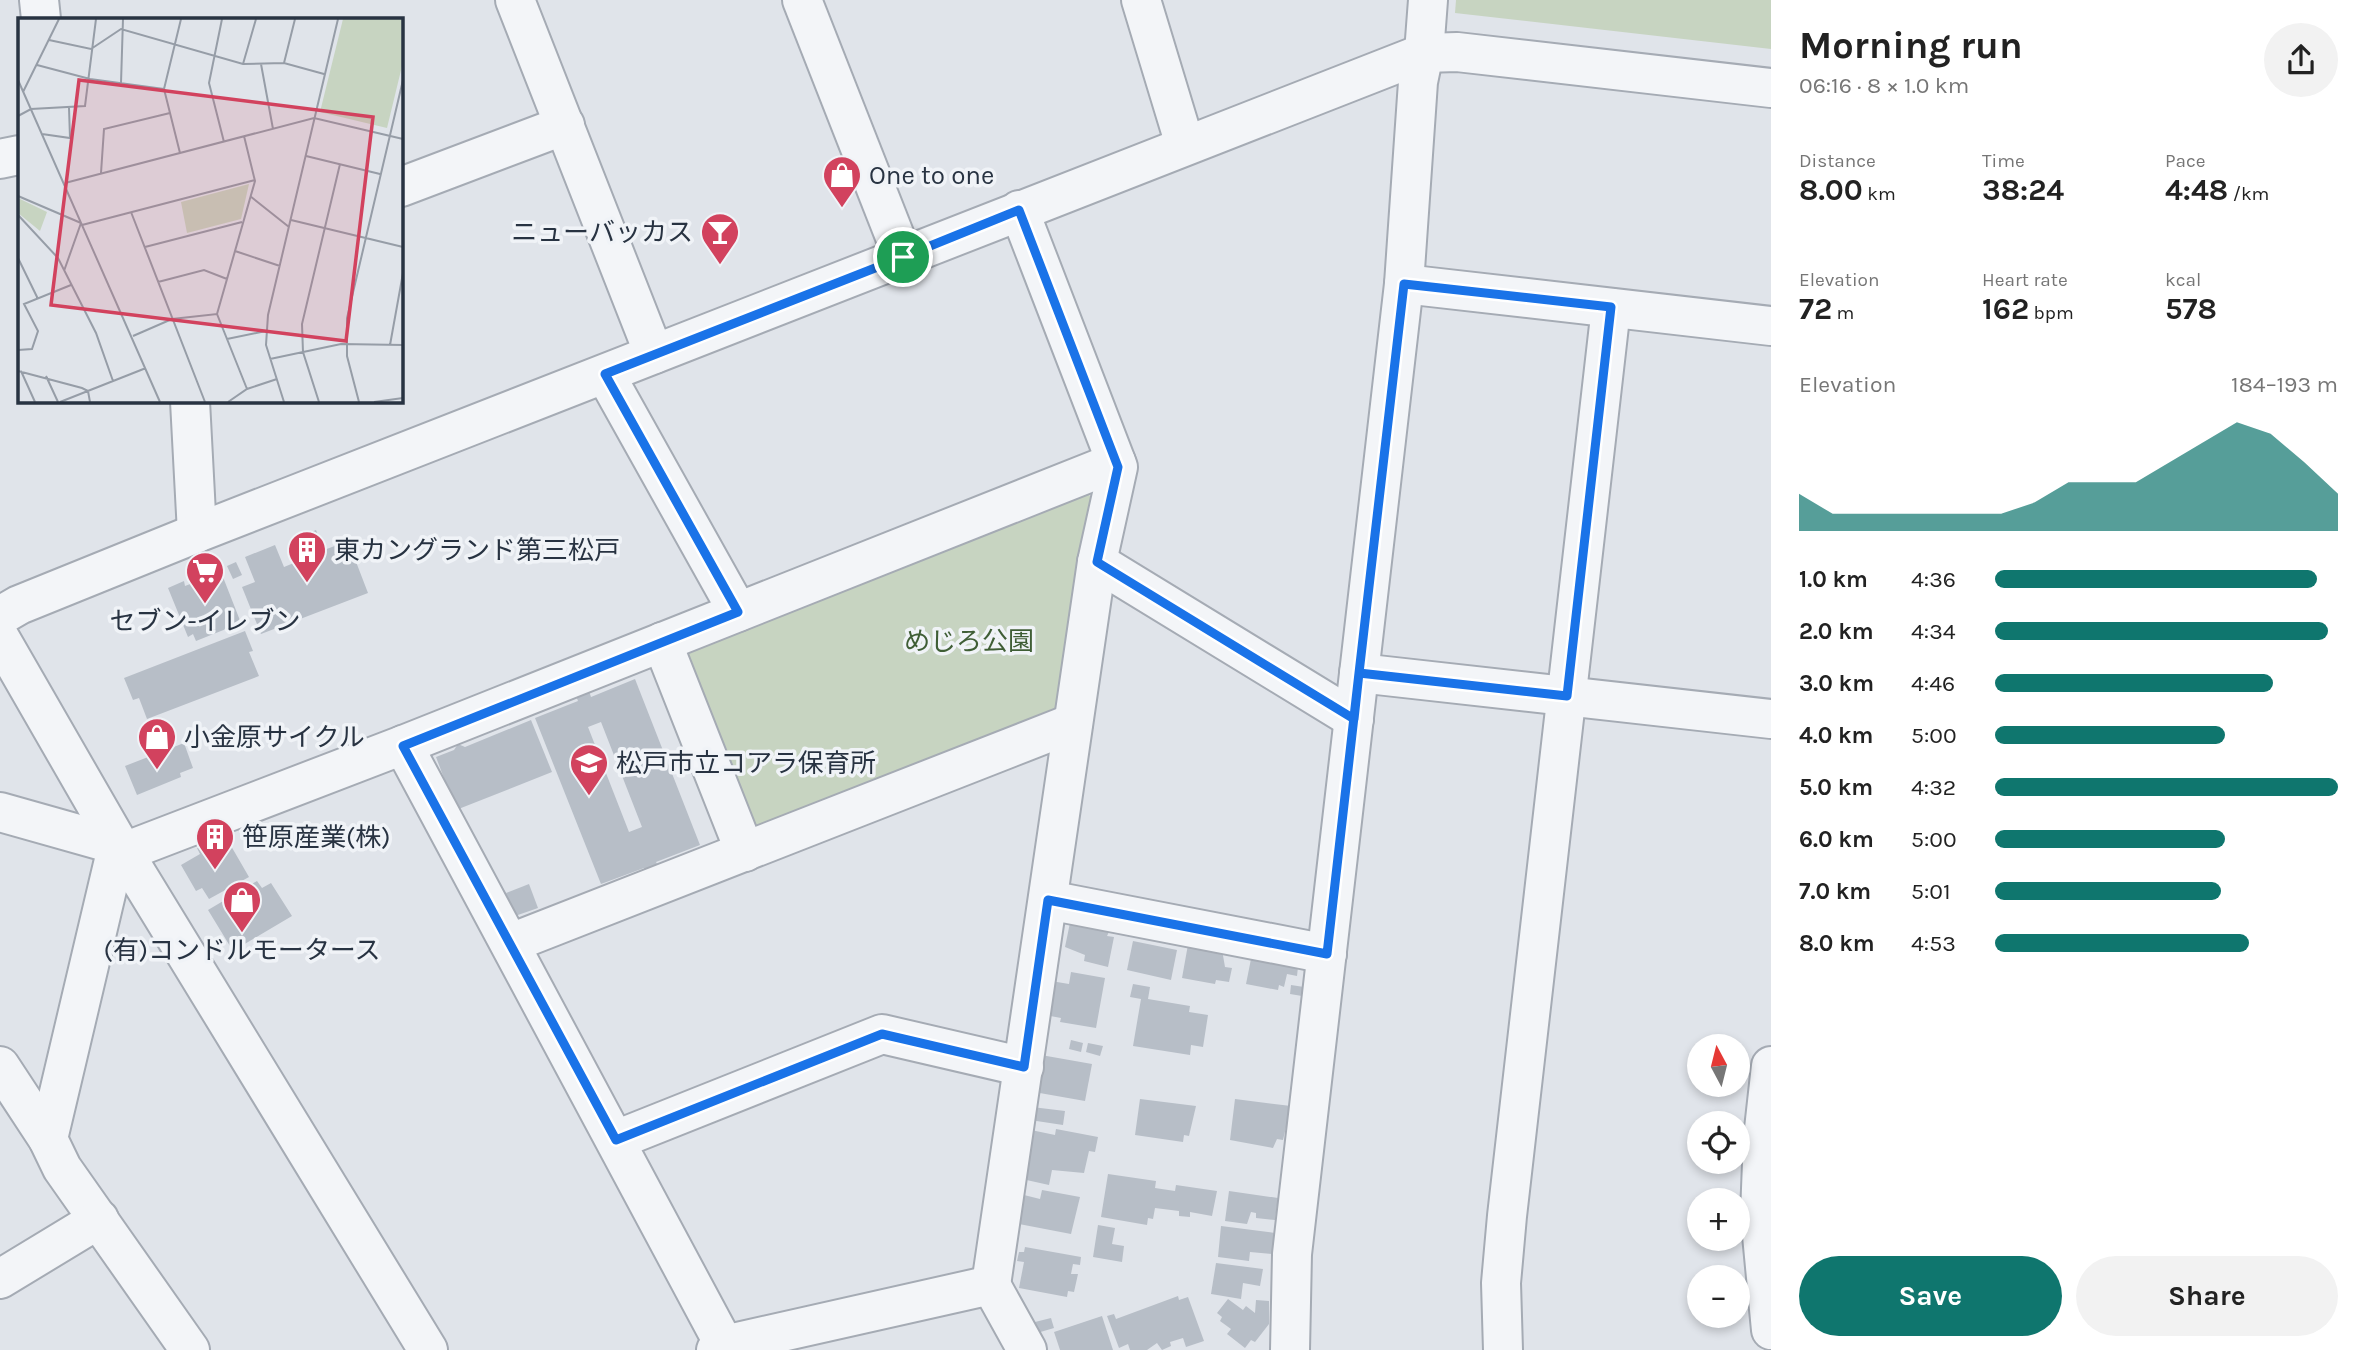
<!DOCTYPE html>
<html lang="en">
<head>
<meta charset="utf-8">
<style>
  body { margin:0; font-family:Karla,"Noto Sans JP",sans-serif; background:#f2f2f2; color:#222; height:100vh; display:flex; flex-direction:column; font-size:26px; white-space:nowrap }
  * { box-sizing:border-box; margin:0 }
  p { font-size:23px; color:#767676 }
  .icon { flex:none; width:38px; height:38px; fill:none; stroke:currentColor; stroke-width:2; stroke-linecap:round; stroke-linejoin:round }
  .map { position:relative; flex:1; overflow:hidden }
  .panel { display:flex; flex-direction:column; background:#fff; width:595px }
  .panel>* { flex:none }
  .needle { width:46px; rotate:353deg }
  .fabs { position:absolute; left:1687px; top:1034px; display:grid; gap:14px }
  .fabs a { display:grid; place-items:center; width:63px; height:63px; border-radius:50%; background:#fff; box-shadow:0 4px 10px #0003; font-size:35px }
  .pin { position:absolute; display:grid; place-items:center; width:60px; height:60px; color:#fff; margin:-30px; border:4px solid #fff; border-radius:50%; box-shadow:0 2px 7px #0007 }
  .round { display:grid; place-items:center; flex:none; width:74px; height:74px; border-radius:37px; background:#f2f2f2 }
  .headline { display:flex; align-items:center; justify-content:space-between; height:119px; padding:0 28px }
  h1 { font-size:38px; font-weight:700; line-height:52px }
  .stats { display:grid; grid-template-columns:repeat(3,1fr); gap:10px; height:119px; padding:7px 28px }
  .stats div { display:grid; align-content:center }
  .stats b { font-size:30px; font-weight:700 }
  .stats small { font-size:19px; font-weight:400 }
  .stats p { font-size:19px }
  .chart { height:196px; padding:14px 28px }
  .chart p { display:flex; justify-content:space-between }
  .chart svg { width:100%; height:126px; margin-top:7px; fill:#0f766e; opacity:.7 }
  .cta { display:flex; gap:14px; margin-top:auto; padding:14px 28px }
  .cta a { flex:1; height:80px; border-radius:42px; background:#0f766e; color:#fff; font-size:28px; font-weight:700; line-height:80px; text-align:center }
  .cta a+a { background:#f2f2f2; color:#222 }
  ul { padding:0 28px; list-style:none; font-size:23px }
  li { display:grid; grid-template-columns:112px 84px 1fr; align-items:center; height:52px }
  li i { height:18px; border-radius:9px; background:#0f766e }
  main { display:flex; flex:1; min-height:0 }
  .map>svg:first-child { display:block }
  .green { fill:#c7d4c1 }
  .building { fill:#b7bec7; fill-rule:evenodd }
  .lines { fill:none; stroke-linecap:round; stroke-linejoin:round }
  .minor-casing { stroke:#a5abb4; stroke-width:42 }
  .minor { stroke:#f3f5f8; stroke-width:38 }
  .route-casing { stroke:#fff; stroke-width:14 }
  .route { stroke:#1a73e8; stroke-width:9 }
  .labels { text-anchor:middle; stroke-width:7; stroke-linejoin:round; paint-order:stroke }
  .poi-label { font-size:26px; fill:#283342; stroke:#f0f3f7; text-anchor:start }
  .park-label { font-size:26px; fill:#3f5e35; stroke:#f0f3f7 }
  .inset-road { fill:none; stroke:#969da7; stroke-width:2 }
  .view { fill:#d2425e; fill-opacity:0.15; stroke:#d2425e; stroke-width:3.5 }
  .inset-edge { fill:none; stroke:#283342; stroke-width:3.5 }
</style>
</head>
<body>
<main>
<div class="map">
<svg width="1771" height="1350" viewBox="0 0 1771 1350">
  <rect width="100%" height="100%" fill="#e0e4ea"/>
  <g class="green">
    <polygon points="1456,0 1771,0 1771,49 1455,13"/>
    <polygon points="1084,488 1096,504 1063,704 1048,716 760,829 750,827 685,656 691,647"/>
  </g>
  <g class="building">
    <polygon points="316,530 324,550 348,541 368,593 261,634 242,587 255,582 245,557 275,545 284,567 306,558 298,538"/>
    <polygon points="236,562 242,575 233,579 227,566"/>
    <polygon points="221,572 241,623 196,641 193,634 188,637 168,588 184,581 185,586"/>
    <polygon points="245,631 253,651 249,652 259,676 147,719 139,698 133,700 124,678"/>
    <path d="M635,679L700,845L656,862L659,868L646,874L644,868L601,884L535,718L578,701L576,696L589,691L591,697ZM601,722L642,827L629,832L588,727Z"/>
    <polygon points="531,720 552,772 456,810 436,757 454,750 458,744 465,747"/>
    <polygon points="184,743 193,768 180,773 181,777 137,795 125,766"/>
    <polygon points="227,839 249,877 209,899 202,888 196,891 181,865 200,854 197,848 204,845 207,850"/>
    <polygon points="257,881 262,888 271,883 292,916 233,951 208,910"/>
    <polygon points="529,884 538,908 515,916 506,893"/>
    <polygon points="1071,918 1088,921 1087,927 1109,932 1107,936 1114,937 1108,967 1084,961 1085,955 1065,947"/>
    <polygon points="1189,939 1221,944 1225,967 1232,968 1229,982 1216,980 1215,984 1182,978"/>
    <polygon points="1133,941 1177,950 1171,980 1127,970"/>
    <polygon points="1253,949 1298,967 1297,976 1287,974 1284,987 1279,985 1278,990 1246,984"/>
    <polygon points="1071,972 1105,978 1096,1028 1060,1022 1061,1018 1045,1015 1051,981 1069,984"/>
    <polygon points="1133,984 1150,987 1148,999 1190,1006 1189,1012 1208,1015 1203,1047 1191,1045 1190,1055 1133,1046 1141,999 1130,997"/>
    <polygon points="1291,985 1304,987 1302,996 1290,994"/>
    <polygon points="1071,1040 1083,1043 1081,1052 1069,1049"/>
    <polygon points="1088,1043 1103,1046 1100,1056 1086,1052"/>
    <polygon points="1041,1055 1092,1064 1085,1101 1034,1092"/>
    <polygon points="1140,1099 1196,1106 1189,1136 1184,1135 1183,1142 1135,1135"/>
    <polygon points="1235,1099 1291,1106 1283,1140 1277,1139 1273,1148 1230,1140"/>
    <polygon points="1032,1107 1065,1111 1063,1125 1030,1120"/>
    <polygon points="1056,1129 1098,1137 1095,1152 1089,1151 1084,1173 1052,1170 1049,1185 1022,1179 1031,1130 1055,1135"/>
    <polygon points="1108,1174 1156,1181 1155,1188 1175,1191 1176,1185 1217,1191 1212,1216 1190,1212 1190,1217 1179,1216 1179,1211 1155,1208 1153,1219 1148,1218 1147,1225 1101,1217"/>
    <polygon points="1042,1190 1080,1197 1071,1234 1019,1224 1024,1195 1040,1199"/>
    <polygon points="1229,1191 1278,1198 1275,1220 1256,1218 1256,1213 1251,1212 1247,1224 1225,1221"/>
    <polygon points="1098,1225 1115,1228 1112,1244 1124,1246 1122,1262 1093,1257"/>
    <polygon points="1221,1226 1275,1233 1273,1254 1250,1252 1249,1261 1218,1257"/>
    <polygon points="1025,1247 1081,1257 1080,1265 1073,1264 1071,1274 1078,1274 1074,1292 1068,1291 1067,1297 1019,1288 1024,1262 1017,1261 1019,1252 1024,1252"/>
    <polygon points="1216,1263 1263,1269 1260,1286 1243,1283 1241,1299 1211,1294"/>
    <polygon points="1178,1296 1179,1300 1188,1297 1204,1341 1186,1347 1183,1338 1170,1342 1171,1346 1162,1350 1157,1343 1147,1350 1130,1350 1128,1344 1119,1348 1107,1316 1114,1314 1116,1319"/>
    <polygon points="1228,1299 1243,1310 1246,1306 1255,1313 1256,1300 1269,1301 1269,1324 1255,1342 1251,1340 1245,1348 1227,1334 1231,1329 1220,1321 1222,1317 1217,1313"/>
    <polygon points="1102,1316 1113,1350 1060,1350 1054,1332"/>
    <polygon points="1051,1318 1054,1328 1037,1333 1035,1322"/>
  </g>
  <g class="lines">
    <defs>
      <g id="minor">
        <polyline points="39,0 41,19"/>
        <polyline points="515,0 654,354"/>
        <polyline points="802,0 903,257"/>
        <polyline points="1141,0 1185,145"/>
        <polyline points="0,159 19,155"/>
        <polyline points="401,187 565,125"/>
        <polyline points="1404,284 1771,326"/>
        <polyline points="605,374 738,612"/>
        <polyline points="190,401 197,533"/>
        <polyline points="1097,562 1354,719"/>
        <polyline points="0,616 19,605 197,533 1424,53 1457,52 1771,88"/>
        <polyline points="0,638 118,843 428,1350"/>
        <polyline points="662,642 745,852"/>
        <polyline points="1359,673 1771,719"/>
        <polyline points="403,745 727,1350"/>
        <polyline points="0,812 117,845"/>
        <polyline points="124,852 403,745 1116,462"/>
        <polyline points="1048,900 1327,954"/>
        <polyline points="511,943 1073,723"/>
        <polyline points="0,1066 48,1139 62,1168 190,1350"/>
        <polyline points="1771,1066 1763,1138 1760,1214 1771,1330"/>
        <polyline points="48,1139 118,843"/>
        <polyline points="616,1140 882,1034 1024,1067"/>
        <polyline points="0,1279 99,1219"/>
        <polyline points="991,1285 1097,562 1118,467 1019,210"/>
        <polyline points="716,1350 724,1345 991,1285 1027,1350"/>
        <polyline points="1290,1350 1292,1254 1404,284 1418,82 1424,53 1428,0"/>
        <polyline points="1503,1350 1501,1283 1507,1216 1611,308"/>
      </g>
    </defs>
    <use href="#minor" class="minor-casing"/>
    <use href="#minor" class="minor"/>
  </g>
  <g class="lines">
    <defs>
      <polyline id="route" points="903,257 605,374 738,612 403,746 616,1140 882,1034 1024,1067 1048,900 1327,954 1359,673 1404,284 1611,307 1567,696 1359,673 1354,719 1097,562 1118,467 1019,210 903,257"/>
    </defs>
    <use href="#route" class="route-casing"/>
    <use href="#route" class="route"/>
  </g>
  <defs>
    <symbol id="shop-pin" viewBox="-11 -11 22 30"><path d="M0 17L-7.5 6A9.5 9.5 0 1 1 7.5 6Z" fill="#d2425e" stroke="#f0f3f7"/><path d="M-5-2.5h2.3a2.7 3.5 0 0 1 5.4 0H5L5.5 6h-11ZM-1.5-2.5h3a1.5 2.3 0 0 0-3 0Z" fill="#fff"/></symbol>
    <symbol id="bar-pin" viewBox="-11 -11 22 30"><path d="M0 17L-7.5 6A9.5 9.5 0 1 1 7.5 6Z" fill="#d2425e" stroke="#f0f3f7"/><path d="M-6-5H6L.8 .8V4.5H3.5V6h-7V4.5H-.8V.8Z" fill="#fff"/></symbol>
    <symbol id="building-pin" viewBox="-11 -11 22 30"><path d="M0 17L-7.5 6A9.5 9.5 0 1 1 7.5 6Z" fill="#d2425e" stroke="#f0f3f7"/><path d="M-4-6H4V6H1V3H-1V6H-4ZM-2.5-4.3h1.7v1.8h-1.7ZM.8-4.3h1.7v1.8H.8ZM-2.5-1h1.7V.8h-1.7ZM.8-1h1.7V.8H.8Z" fill="#fff"/></symbol>
    <symbol id="supermarket-pin" viewBox="-11 -11 22 30"><path d="M0 17L-7.5 6A9.5 9.5 0 1 1 7.5 6Z" fill="#d2425e" stroke="#f0f3f7"/><path d="M-6-5.5h2.5l.6 2H6L4.5 2H-2.5L-4.4-4H-6ZM-1.5 3.2a1.3 1.3 0 1 0 .1 0ZM3 3.2a1.3 1.3 0 1 0 .1 0Z" fill="#fff"/></symbol>
    <symbol id="school-pin" viewBox="-11 -11 22 30"><path d="M0 17L-7.5 6A9.5 9.5 0 1 1 7.5 6Z" fill="#d2425e" stroke="#f0f3f7"/><path d="M0-5L7-2L0 1L-7-2ZM-4 1L0 2.5L4 1V4Q0 6-4 4Z" fill="#fff"/></symbol>
  </defs>
  <g fill-rule="evenodd">
    <use href="#shop-pin" x="820" y="153" width="44" height="60"/>
    <use href="#bar-pin" x="698" y="210" width="44" height="60"/>
    <use href="#building-pin" x="285" y="528" width="44" height="60"/>
    <use href="#supermarket-pin" x="183" y="549" width="44" height="60"/>
    <use href="#shop-pin" x="135" y="715" width="44" height="60"/>
    <use href="#school-pin" x="567" y="741" width="44" height="60"/>
    <use href="#building-pin" x="193" y="815" width="44" height="60"/>
    <use href="#shop-pin" x="220" y="878" width="44" height="60"/>
  </g>
  <g class="labels">
    <g class="poi-label">
      <text x="869" y="184">One to one</text>
      <text x="693" y="241" text-anchor="end">ニューバッカス</text>
      <text x="334" y="559">東カングランド第三松戸</text>
      <text x="205" y="630" text-anchor="middle">セブン-イレブン</text>
      <text x="184" y="746">小金原サイクル</text>
      <text x="616" y="772">松戸市立コアラ保育所</text>
      <text x="242" y="846">笹原産業(株)</text>
      <text x="242" y="959" text-anchor="middle">(有)コンドルモータース</text>
    </g>
    <g class="park-label">
      <text x="969" y="650">めじろ公園</text>
    </g>
  </g>
  <g transform="translate(18 18)">
    <rect width="385" height="385" fill="#e0e4ea"/>
    <path d="M325,1H385V44L369,110L302,94ZM231,166L223,201L169,215L163,184ZM0,180L29,194L22,213L0,195Z" fill="#c7d4c1"/>
    <path class="inset-road" d="M204,1L191,65L206,124M31,22L73,31L103,11L225,46L266,45L306,56M266,45L277,1M225,46L238,1M243,46L255,111M19,47L72,61L146,71M0,62L142,384M103,65L105,1M5,74L41,1M0,98L13,91L67,88L78,1M24,116L52,120L51,90M162,135L146,71L163,1M288,138L362,156M83,155L86,111L152,95M47,165L296,100L385,121M0,178L63,205M232,178L271,209M113,194L187,384M0,197L40,240L78,315L95,363M273,202L385,229M64,207L237,162M127,229L224,204M217,233L262,248M0,240L20,281M46,253L63,205M140,264L186,252L209,261M199,296L237,163L226,118M115,318L154,301L199,296L229,371M209,321L248,313M372,327L385,255M0,332L14,331L20,313L6,286L53,267M252,341L323,326L385,327M0,353L64,370L70,373L72,384M3,353L17,384M28,358L40,384M42,384L128,350M210,384L229,371L259,361M266,384L248,327L250,297L320,1M301,384L285,334L284,306L322,146M341,384L329,338V300L385,62M356,384L385,380"/>
    <path class="view" d="M61,62L355,99L328,323L33,287Z"/>
    <rect width="385" height="385" class="inset-edge"/>
  </g>
</svg>
<div class="fabs">
<a><svg class="needle" viewBox="-14 -14 28 28"><path d="M0-13l5 13h-10z" fill="#e53935"/><path d="M0 13l5-13h-10z" fill="#767676"/></svg></a>
<a><svg class="icon" aria-label="locate" viewBox="0 0 24 24"><circle cx="12" cy="12" r="6"/><path d="M12 2v4M12 18v4M2 12h4M18 12h4"/></svg></a>
<a>+</a>
<a>−</a>
</div>
<div class="pin" style="left:903px;top:257px;background:#1e9e55"><svg class="icon" aria-label="arrive" viewBox="0 0 24 24"><path d="M6 21V4h12l-3 4 3 4H6"/></svg></div>
</div>
<section class="panel">
<div class="headline"><div><h1>Morning run</h1><p>06:16 · 8 × 1.0 km</p></div><a class="round"><svg class="icon" aria-label="share" viewBox="0 0 24 24"><path d="M12 15V3M7 8l5-5 5 5M5 13v7h14v-7"/></svg></a></div>
<div class="stats">
<div><p>Distance</p><b>8.00<small> km</small></b></div>
<div><p>Time</p><b>38:24</b></div>
<div><p>Pace</p><b>4:48<small> /km</small></b></div>
</div>
<div class="stats">
<div><p>Elevation</p><b>72<small> m</small></b></div>
<div><p>Heart rate</p><b>162<small> bpm</small></b></div>
<div><p>kcal</p><b>578</b></div>
</div>
<div class="chart"><p><span>Elevation</span>184–193 m</p>
<svg viewBox="0 0 160 44" preserveAspectRatio="none"><path d="M0 44V31L10 38L20 38L30 38L40 38L50 38L60 38L70 34L80 27L90 27L100 27L110 20L120 13L130 6L140 10L150 20L160 31V44z"/></svg>
</div>
<ul>
<li><b>1.0 km</b>4:36<i style="width:94%"></i></li>
<li><b>2.0 km</b>4:34<i style="width:97%"></i></li>
<li><b>3.0 km</b>4:46<i style="width:81%"></i></li>
<li><b>4.0 km</b>5:00<i style="width:67%"></i></li>
<li><b>5.0 km</b>4:32<i style="width:100%"></i></li>
<li><b>6.0 km</b>5:00<i style="width:67%"></i></li>
<li><b>7.0 km</b>5:01<i style="width:66%"></i></li>
<li><b>8.0 km</b>4:53<i style="width:74%"></i></li>
</ul>
<div class="cta"><a>Save</a><a>Share</a></div>
</section>
</main>
</body>
</html>
